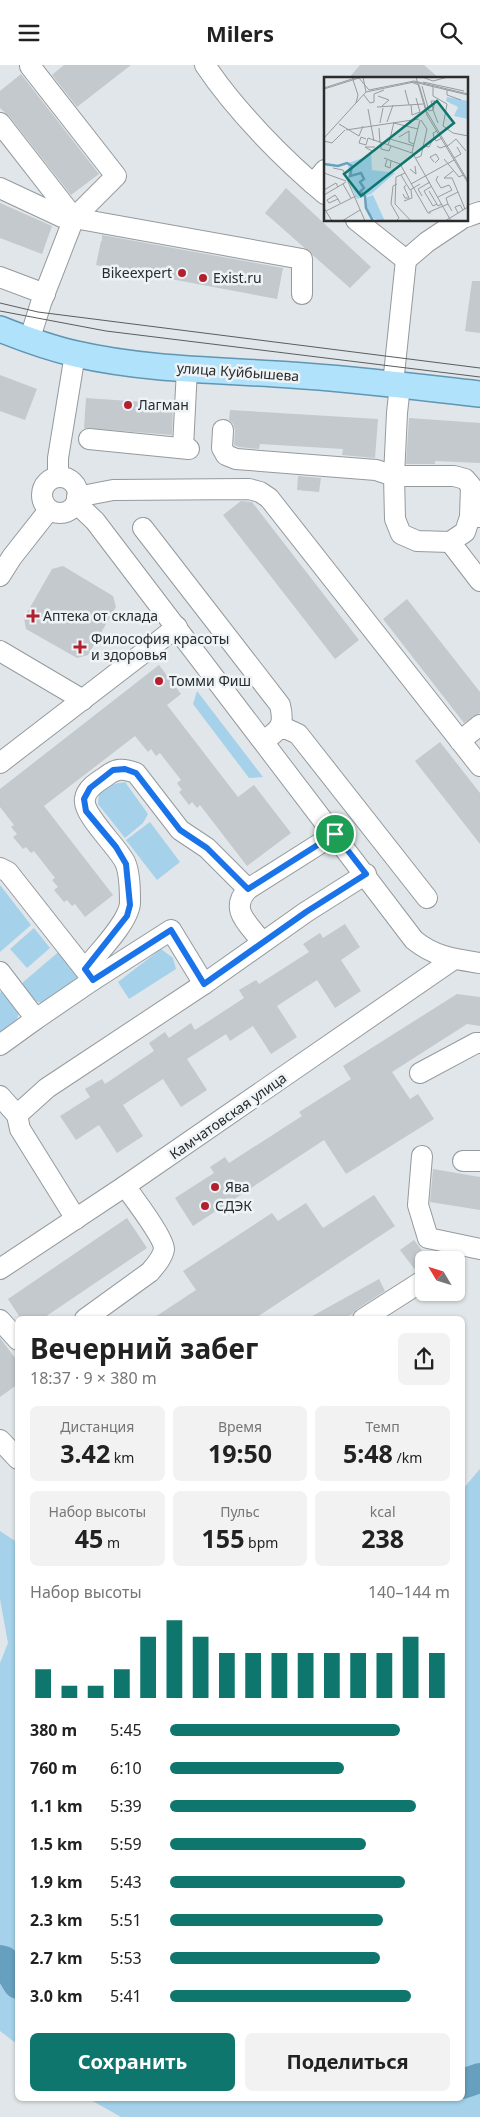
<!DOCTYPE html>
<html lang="ru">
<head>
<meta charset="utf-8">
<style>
  body { margin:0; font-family:"Noto Sans",sans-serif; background:#f2f2f2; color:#222; height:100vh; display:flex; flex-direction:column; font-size:19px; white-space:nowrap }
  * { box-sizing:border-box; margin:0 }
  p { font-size:16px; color:#767676 }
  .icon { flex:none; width:28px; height:28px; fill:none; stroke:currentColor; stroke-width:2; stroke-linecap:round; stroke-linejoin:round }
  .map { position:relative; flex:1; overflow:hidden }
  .sheet { position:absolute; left:15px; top:1251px; width:450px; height:785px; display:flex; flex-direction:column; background:#fff; border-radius:8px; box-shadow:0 1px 4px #0004 }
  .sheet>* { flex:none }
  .needle { width:32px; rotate:308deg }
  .tools { position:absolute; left:415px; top:1186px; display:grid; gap:10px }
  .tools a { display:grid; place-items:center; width:50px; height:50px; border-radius:8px; background:#fff; box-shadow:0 1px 4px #0004; font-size:25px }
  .pin { position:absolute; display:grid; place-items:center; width:42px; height:42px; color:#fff; margin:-21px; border:2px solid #fff; border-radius:50%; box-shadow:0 1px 5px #0007 }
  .round { display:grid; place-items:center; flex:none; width:52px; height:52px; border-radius:8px; background:#f2f2f2 }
  .head { display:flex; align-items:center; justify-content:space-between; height:85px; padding:0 15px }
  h1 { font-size:28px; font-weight:700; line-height:38px }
  .figures { display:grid; grid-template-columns:repeat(3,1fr); gap:8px; height:85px; padding:5px 15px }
  .figures div { display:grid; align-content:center; border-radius:8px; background:#f2f2f2; text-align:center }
  .figures b { font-size:25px; font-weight:700 }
  .figures small { font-size:14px; font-weight:400 }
  .figures p { font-size:14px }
  .chart { height:140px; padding:10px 15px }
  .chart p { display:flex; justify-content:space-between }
  .chart svg { width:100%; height:90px; margin-top:5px; stroke:#0f766e; stroke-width:6 }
  .action { display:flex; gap:10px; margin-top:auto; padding:10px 15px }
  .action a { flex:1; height:58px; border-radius:8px; background:#0f766e; color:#fff; font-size:20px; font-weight:700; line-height:58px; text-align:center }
  .action a+a { background:#f2f2f2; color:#222 }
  ul { padding:0 15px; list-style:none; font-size:16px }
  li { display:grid; grid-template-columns:80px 60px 1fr; align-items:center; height:38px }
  li i { height:12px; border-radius:6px; background:#0f766e }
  header { display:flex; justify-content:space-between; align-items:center; height:65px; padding:0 15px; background:#fff; font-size:22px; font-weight:700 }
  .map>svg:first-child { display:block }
  .green { fill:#a5d2ea }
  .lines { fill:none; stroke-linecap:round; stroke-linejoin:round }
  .river { stroke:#67a0be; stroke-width:30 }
  .building { fill:#c3c9cc }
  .minor-casing { stroke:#959a9d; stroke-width:22 }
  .major-casing { stroke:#6096b2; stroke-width:28 }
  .minor { stroke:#fff; stroke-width:20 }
  .major { stroke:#b1e2fb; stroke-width:25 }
  .tram { stroke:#5a5d5f; stroke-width:1 }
  .route-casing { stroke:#fff; stroke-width:10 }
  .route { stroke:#1a73e8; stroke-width:6 }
  .poi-dot { fill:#b2202f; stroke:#edf3f6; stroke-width:2 }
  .labels { text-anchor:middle; stroke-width:5; stroke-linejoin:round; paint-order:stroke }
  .poi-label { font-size:14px; fill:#2a2c2d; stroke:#edf3f6; text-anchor:start }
  .street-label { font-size:14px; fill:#2a2c2d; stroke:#edf3f6 }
  .inset-river { fill:none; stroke:#67a0be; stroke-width:2.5 }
  .inset-road { fill:none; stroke:#979c9e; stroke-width:1 }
  .view { fill:#0f766e; fill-opacity:0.15; stroke:#0f766e; stroke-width:2.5 }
  .inset-edge { fill:none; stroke:#2a2c2d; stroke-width:2.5 }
</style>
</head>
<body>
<header><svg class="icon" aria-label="menu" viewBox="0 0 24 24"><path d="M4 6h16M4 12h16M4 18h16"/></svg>Milers<svg class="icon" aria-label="search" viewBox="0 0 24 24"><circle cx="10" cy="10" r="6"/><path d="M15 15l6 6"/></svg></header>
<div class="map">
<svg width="480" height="2052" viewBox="0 0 480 2052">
  <rect width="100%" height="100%" fill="#e0e6e9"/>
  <g class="green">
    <polygon points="197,626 263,712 249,713 193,639"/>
    <polygon points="125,717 148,749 143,758 125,773 98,739 99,729 114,719"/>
    <polygon points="150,757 180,797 157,815 126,775"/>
    <polygon points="0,820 31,860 0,887"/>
    <polygon points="34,863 50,883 27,903 10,884"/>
    <polygon points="62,884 81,908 79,916 49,941 36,936 21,919"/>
    <polygon points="161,884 173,893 176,904 129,934 118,917"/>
    <polygon points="3,925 19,948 16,957 0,969 0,928"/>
    <polygon points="480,1404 480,2052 121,2052 89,2034 462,2034 462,1425"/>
    <polygon points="0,1466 18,1478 17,1979 0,1966 0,1598 8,1578 0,1534"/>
  </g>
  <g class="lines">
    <g class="river">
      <polyline points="0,1895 4,1896 18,1919"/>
      <polyline points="462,2019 480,2013"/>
    </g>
  </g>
  <g class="building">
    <polygon points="64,0 131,0 77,42 52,10"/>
    <polygon points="360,0 424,0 440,14 348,14"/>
    <polygon points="21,9 99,109 71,130 9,51 0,43 0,26"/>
    <polygon points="286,123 371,202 350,223 265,148"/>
    <polygon points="0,138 52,161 42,189 0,173"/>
    <polygon points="102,170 283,203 277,234 96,200 101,176 102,176"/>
    <polygon points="472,216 480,216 480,268 465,266"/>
    <polygon points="0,310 37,324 25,355 0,346"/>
    <polygon points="86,333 173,339 172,370 84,363"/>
    <polygon points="230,345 378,354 375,393 342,390 343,384 260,379 259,384 239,382 234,380 235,365 233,359 229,355"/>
    <polygon points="409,353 480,358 480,398 435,396 435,399 406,399"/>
    <polygon points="298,411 321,413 319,427 297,425"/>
    <polygon points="241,436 252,437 359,575 335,594 223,450"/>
    <polygon points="63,501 113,531 116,542 88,590 77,593 26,564 24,553 52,504"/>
    <polygon points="407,534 480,627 480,648 464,658 383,554"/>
    <polygon points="159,600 181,629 167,640 238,732 254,720 291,768 247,801 200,740 197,743 192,737 189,740 179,727 182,725 177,718 181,715 160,688 156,691 151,684 148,687 135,671 44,741 113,830 85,852 75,839 72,841 67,835 64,837 54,825 58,822 52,815 55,813 34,786 31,788 26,782 23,784 13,772 17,769 11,762 14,760 0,742 0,724"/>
    <polygon points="440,677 480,728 480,779 415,696"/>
    <polygon points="345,859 360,882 341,895 361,926 335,943 317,915 277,941 297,972 271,989 253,961 230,976 226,969 187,994 207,1025 181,1042 163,1014 123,1040 143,1071 117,1088 99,1060 76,1075 60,1051 90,1032 85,1024 102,1014 105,1019 154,986 149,978 165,967 169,973 191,958 195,965 244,933 239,925 256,915 259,919 309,887 303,879 320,868 323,873"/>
    <polygon points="457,929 480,932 480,961 467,959 392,1007 410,1034 418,1029 434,1054 346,1109 324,1075 193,1161 175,1133 214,1108 210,1102 225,1092 229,1098 302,1051 299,1047 351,1014 343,1001"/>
    <polygon points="433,1104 480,1112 480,1145 430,1137"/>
    <polygon points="374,1130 395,1161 254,1254 152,1254 196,1225 183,1206 272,1148 278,1156 306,1138 323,1163"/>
    <polygon points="127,1153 147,1183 42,1254 21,1254 8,1234"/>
    <polygon points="414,1175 424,1188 424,1203 416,1206 400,1185"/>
    <polygon points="379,1214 385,1226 357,1244 352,1249 344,1254 307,1254"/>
    <polygon points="0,1273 18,1297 18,1319 0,1332"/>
  </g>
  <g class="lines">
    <defs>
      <g id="minor">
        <path d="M205,0C235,45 283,94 325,129"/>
        <polyline points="0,58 74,153"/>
        <polyline points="313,119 325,105"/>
        <polyline points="0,123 62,152 74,153 116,111 30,1"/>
        <polyline points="466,152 480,147"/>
        <polyline points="356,155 406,195 427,177 460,155"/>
        <polyline points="0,212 45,229"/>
        <polyline points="29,276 41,238 74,153 302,194 302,229"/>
        <polyline points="393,319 406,195"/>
        <polyline points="400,320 397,348 394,411 454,411 465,414 471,421 470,452 480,452"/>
        <polyline points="223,365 222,383 226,390 236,394 376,405 394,411 395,454 401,469 417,476 450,477"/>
        <polyline points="89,374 189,384"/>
        <polyline points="183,382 187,304"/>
        <polyline points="58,412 58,393 75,289"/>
        <circle cx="60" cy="430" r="18"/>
        <polyline points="77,432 113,425 249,424 260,427 269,433 480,701"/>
        <path d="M76,438L95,456L414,875C435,892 454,894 480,898"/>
        <polyline points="470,452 465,467 450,477 480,516"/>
        <path d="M143,463L280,640C285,661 280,664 264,676"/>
        <polyline points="0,511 12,492 49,445"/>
        <polyline points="0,586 83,635"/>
        <polyline points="279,664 287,664 298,669 427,833"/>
        <polyline points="460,676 480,660"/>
        <polyline points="0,698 177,562"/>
        <polyline points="0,803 8,807 93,915 36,954 0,907"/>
        <path d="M248,824C228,845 249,859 262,877"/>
        <path d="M85,904C97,889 129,857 130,838C130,826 130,808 125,797C117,781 82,749 85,734C86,724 97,717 105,712C116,703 123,703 136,708L180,765L207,783L248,824L335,769"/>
        <polyline points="93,915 171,865 204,919"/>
        <polyline points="0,980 36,954"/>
        <polyline points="420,1008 476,978 480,978"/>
        <polyline points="0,1031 17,1050"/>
        <polyline points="422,1091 418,1140 428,1173 480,1184"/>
        <polyline points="463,1096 480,1096"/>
        <polyline points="76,1154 20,1064 17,1050 47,1023 204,919 306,847 366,809"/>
        <polyline points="0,1204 125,1121 454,894"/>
        <path d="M85,1254L150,1207C155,1201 163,1192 164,1184C164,1173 133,1132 125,1121"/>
        <polyline points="363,1254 424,1215"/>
        <polyline points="0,1255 18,1275"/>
        <polyline points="0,1375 18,1394"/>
      </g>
      <path id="major" d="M0,264C25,274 50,283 76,289C146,305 219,305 291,310C354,314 417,322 480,329"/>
    </defs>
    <use href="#minor" class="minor-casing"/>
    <use href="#major" class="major-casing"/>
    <use href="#minor" class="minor"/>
    <use href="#major" class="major"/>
    <g class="tram">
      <polyline points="0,238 38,247 480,303"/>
      <polyline points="0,246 106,266 480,312"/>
    </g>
  </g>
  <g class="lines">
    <defs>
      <polygon id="route" points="125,704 136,708 180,765 207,783 248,824 335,769 366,809 306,847 204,919 171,865 93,915 85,904 127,851 130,840 126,799 116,782 86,746 84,734 90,723 113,705"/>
    </defs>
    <use href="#route" class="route-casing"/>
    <use href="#route" class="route"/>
  </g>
  <g class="poi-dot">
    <circle cx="182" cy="208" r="5"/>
    <circle cx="203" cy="213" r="5"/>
    <circle cx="128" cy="340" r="5"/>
    <path d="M30.5 543.5h5v5h5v5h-5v5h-5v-5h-5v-5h5z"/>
    <path d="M77.5 574.5h5v5h5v5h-5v5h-5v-5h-5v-5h5z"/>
    <circle cx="159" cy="616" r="5"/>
    <circle cx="215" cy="1122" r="5"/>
    <circle cx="205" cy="1141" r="5"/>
  </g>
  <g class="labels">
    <g class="poi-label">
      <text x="172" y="213" text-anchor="end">Bikeexpert</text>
      <text x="213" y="218">Exist.ru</text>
      <text x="138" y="345">Лагман</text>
      <text x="43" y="556">Аптека от склада</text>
      <text x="91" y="579">Философия красоты<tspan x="91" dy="16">и здоровья</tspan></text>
      <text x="169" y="621">Томми Фиш</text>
      <text x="225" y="1127">Ява</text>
      <text x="215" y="1146">СДЭК</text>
    </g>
    <g class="street-label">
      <text transform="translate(238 307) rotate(4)" y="5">улица Куйбышева</text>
      <text transform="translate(228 1051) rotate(-35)" y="5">Камчатовская улица</text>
    </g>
  </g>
  <g transform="translate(324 12)">
    <rect width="144" height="144" fill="#e0e6e9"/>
    <path d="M123,20L144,24V42L130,39L134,30L122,24ZM47,75L48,93L71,96L47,117L33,122L25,106L24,86L42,80ZM49,118L59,140L61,144L47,141L42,128L43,120Z" fill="#a5d2ea"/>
    <path class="inset-river" d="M0,87L14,89L23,86L28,89L26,99L37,96L40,102L36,105L40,111L36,115L41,119L42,131L49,144"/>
    <path class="inset-road" d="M28,0L34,18L32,26M39,0L42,15M92,0L103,38L144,106M98,0L109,4L124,0M87,5L95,8L103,35L144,104M99,5L140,14M98,9L105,34M109,10V19L123,27L119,49L129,56L144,59M0,11L34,0M0,12L35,1L45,13L90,4L144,17M81,13L85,28M123,13V18L137,23M40,18L46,26L50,25V17L60,13M54,19L65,23L58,29M107,24H111L109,33V32ZM87,28L88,38L96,35L92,21M53,30L99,27M44,32L50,64M105,34L109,33L114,46M96,43L88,75L127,144M63,45L69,28M56,46L59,31M70,46L94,52M15,47L35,59L39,49M55,51L56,66M22,53L95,42M113,54L109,56L110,61L112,64L118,61M75,60L85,54V65L90,67M0,61L42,15L90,5L144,18M42,62L37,60L35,66L42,68L44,61L88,76M66,62L70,45M0,64L8,66L21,53M57,66V72L65,74L67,69M64,68L66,62L90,69M99,69L105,70L109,62M113,69L116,71L125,68L132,62L142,74M48,74L41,70H51M60,81L76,87M92,81L97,79L103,52L97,43M130,81L137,77L133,70M120,82L135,100L139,98M63,83L61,89L66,91L67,84M110,85L106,80L112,77L115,82L111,86M76,87L104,136H107M9,91L19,93L41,144M86,92L92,97L91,89M0,96L22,104M81,96L72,100L71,127L87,144M77,98L86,113L96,107M114,99L112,103L117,111L125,108L128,113L114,120M19,107L27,121M87,107L130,83M108,109L100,114L109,129L113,127M0,113L12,106L14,110M105,114L114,129L118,127M134,115L141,132M79,117L81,121H85L80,110L82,108M0,118L22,105M98,119L94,112L106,105M14,122L11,118L3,123L5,126L14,122L16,126M80,124L88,121L87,113M124,127L122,121L134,115L128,101H120L129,94M0,131L8,144M2,134L32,119M105,135L124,127L128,134M134,136L131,130L136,128L139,133M73,143L75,141L67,127L69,109L73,107M18,144L36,133M121,144L144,130"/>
    <path class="view" d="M113,24L130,46L37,119L20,97Z"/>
    <rect width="144" height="144" class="inset-edge"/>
  </g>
</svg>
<div class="tools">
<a><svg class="needle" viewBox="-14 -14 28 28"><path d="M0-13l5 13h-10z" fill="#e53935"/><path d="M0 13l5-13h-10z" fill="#767676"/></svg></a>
</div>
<div class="pin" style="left:335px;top:769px;background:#1e9e55"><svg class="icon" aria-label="arrive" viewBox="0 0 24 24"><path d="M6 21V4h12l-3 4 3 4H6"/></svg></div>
<section class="sheet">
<div class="head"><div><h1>Вечерний забег</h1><p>18:37 · 9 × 380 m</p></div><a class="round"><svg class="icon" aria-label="share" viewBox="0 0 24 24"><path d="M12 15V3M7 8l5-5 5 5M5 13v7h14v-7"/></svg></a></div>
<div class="figures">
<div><p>Дистанция</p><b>3.42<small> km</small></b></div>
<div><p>Время</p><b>19:50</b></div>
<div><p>Темп</p><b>5:48<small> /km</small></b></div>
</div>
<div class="figures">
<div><p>Набор высоты</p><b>45<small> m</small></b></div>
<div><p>Пульс</p><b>155<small> bpm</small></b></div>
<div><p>kcal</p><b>238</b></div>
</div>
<div class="chart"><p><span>Набор высоты</span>140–144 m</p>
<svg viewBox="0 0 160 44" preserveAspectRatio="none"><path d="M5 44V30M15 44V38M25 44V38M35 44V30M45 44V14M55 44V6M65 44V14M75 44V22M85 44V22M95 44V22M105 44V22M115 44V22M125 44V22M135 44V22M145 44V14M155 44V22"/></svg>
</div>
<ul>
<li><b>380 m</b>5:45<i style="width:82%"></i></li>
<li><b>760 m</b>6:10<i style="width:62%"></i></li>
<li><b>1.1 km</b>5:39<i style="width:88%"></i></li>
<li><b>1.5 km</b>5:59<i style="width:70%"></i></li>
<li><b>1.9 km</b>5:43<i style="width:84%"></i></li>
<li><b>2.3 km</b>5:51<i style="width:76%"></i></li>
<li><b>2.7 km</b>5:53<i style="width:75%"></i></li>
<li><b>3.0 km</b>5:41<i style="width:86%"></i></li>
</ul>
<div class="action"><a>Сохранить</a><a>Поделиться</a></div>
</section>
</div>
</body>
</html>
